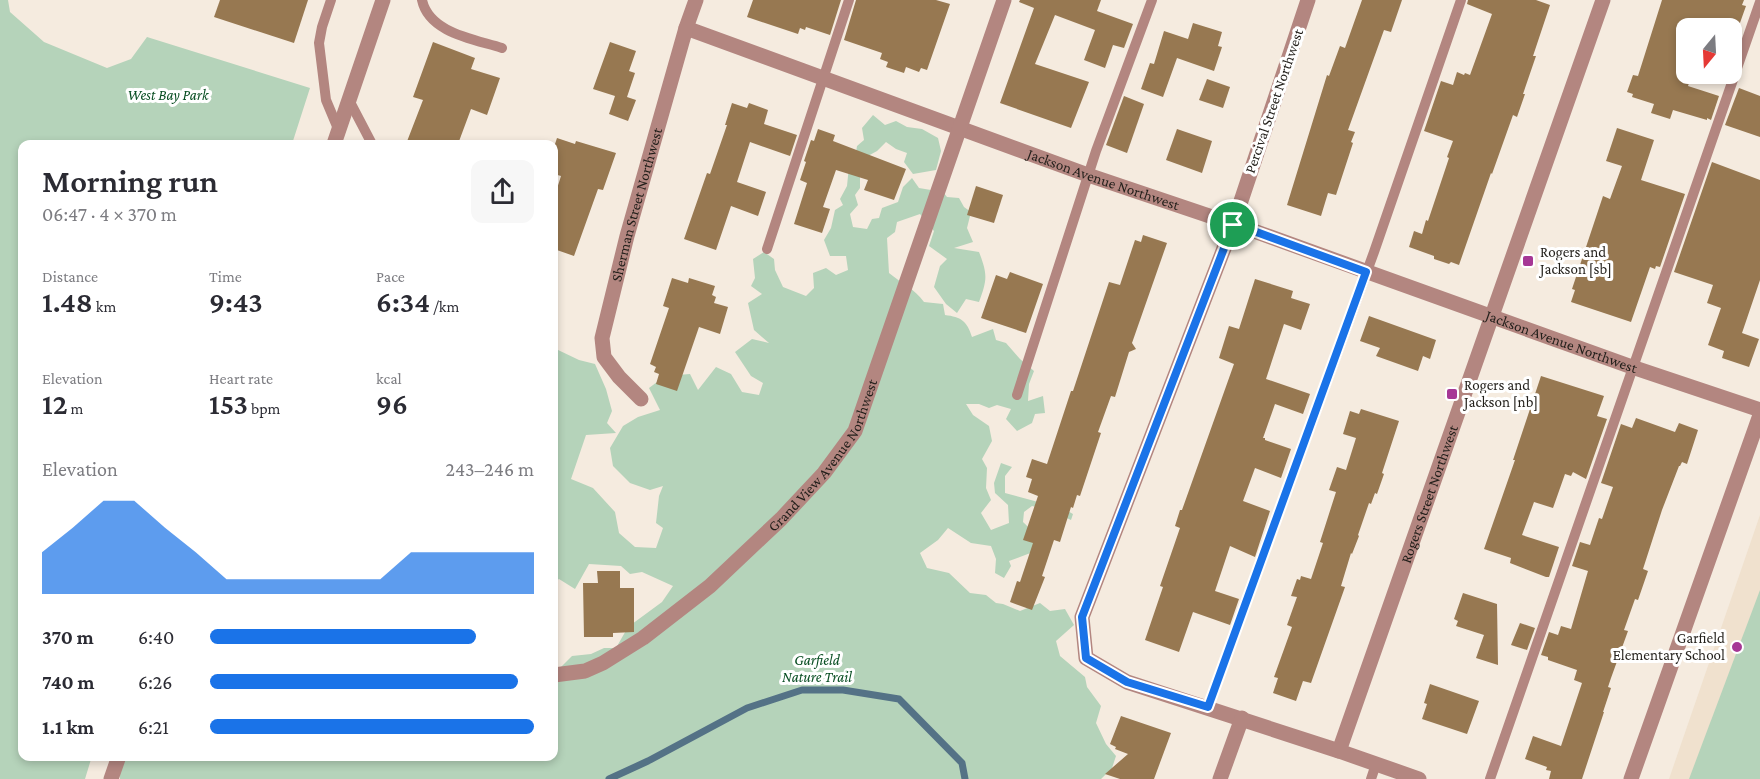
<!DOCTYPE html>
<html lang="en">
<head>
<meta charset="utf-8">
<style>
  body { margin:0; font-family:"Crimson Pro",serif; background:#f7f7f7; color:#2b2b33; height:100vh; display:flex; flex-direction:column; font-size:22px; white-space:nowrap }
  * { box-sizing:border-box; margin:0 }
  p { font-size:20px; color:#7c7c81 }
  .icon { flex:none; width:33px; height:33px; fill:none; stroke:currentColor; stroke-width:2; stroke-linecap:round; stroke-linejoin:round }
  .map { position:relative; flex:1; overflow:hidden }
  .drawer { position:absolute; left:18px; top:140px; width:540px; height:621px; display:flex; flex-direction:column; background:#fff; border-radius:12px; box-shadow:0 3px 9px #0003 }
  .drawer>* { flex:none }
  .needle { width:39px; rotate:198deg }
  .controls { position:absolute; left:1676px; top:18px; display:grid; gap:12px }
  .controls a { display:grid; place-items:center; width:66px; height:66px; border-radius:12px; background:#fff; box-shadow:0 3px 9px #0003; font-size:30px }
  .pin { position:absolute; display:grid; place-items:center; width:51px; height:51px; color:#fff; margin:-26px; border:3px solid #fff; border-radius:50%; box-shadow:0 2px 6px #0007 }
  .round { display:grid; place-items:center; flex:none; width:63px; height:63px; border-radius:12px; background:#f7f7f7 }
  .summary { display:flex; align-items:center; justify-content:space-between; height:102px; padding:0 24px }
  h1 { font-size:33px; font-weight:600; line-height:45px }
  .figures { display:grid; grid-template-columns:repeat(3,1fr); gap:9px; height:102px; padding:6px 24px }
  .figures div { display:grid; align-content:center }
  .figures b { font-size:30px; font-weight:600 }
  .figures small { font-size:16px; font-weight:400 }
  .figures p { font-size:16px }
  .chart { height:168px; padding:12px 24px }
  .chart p { display:flex; justify-content:space-between }
  .chart svg { width:100%; height:108px; margin-top:6px; fill:#1a73e8; opacity:.7 }
  ul { padding:0 24px; list-style:none; font-size:20px }
  li { display:grid; grid-template-columns:96px 72px 1fr; align-items:center; height:45px }
  li i { height:15px; border-radius:8px; background:#1a73e8 }
  .map>svg:first-child { display:block }
  .built { fill:#f0e1ce }
  .green { fill:#b5d3ba }
  .lines { fill:none; stroke-linecap:round; stroke-linejoin:round }
  .stream { stroke:#547286; stroke-width:7 }
  .building { fill:#977851 }
  .service { stroke:#b38680; stroke-width:10 }
  .minor { stroke:#b38680; stroke-width:15 }
  .tertiary { stroke:#b38680; stroke-width:15 }
  .route-casing { stroke:#fff; stroke-width:12 }
  .route { stroke:#1a73e8; stroke-width:8 }
  .poi-dot { fill:#a63795; stroke:#fff; stroke-width:2 }
  .labels { text-anchor:middle; stroke-width:6; stroke-linejoin:round; paint-order:stroke }
  .park-label { font-size:15px; font-style:italic; fill:#084e22; stroke:#fff }
  .street-label { font-size:15px; fill:#221f1a; stroke:#fff }
  .poi-label { font-size:15px; fill:#221f1a; stroke:#fff; text-anchor:start }
</style>
</head>
<body>
<div class="map">
<svg width="1760" height="779" viewBox="0 0 1760 779">
  <rect width="100%" height="100%" fill="#f5ebdf"/>
  <polygon class="built" points="1760,515 1760,779 1669,779"/>
  <g class="green">
    <polygon points="0,0 8,0 10,12 44,42 107,68 131,59 147,37 310,88 292,144 22,144 22,756 92,756 85,779 0,779"/>
    <path d="M873,115L885,125L896,121L907,127L922,129L938,138L941,151L936,170L913,174L904,162L907,153L896,149L886,142L877,151L866,157L860,172V188L855,195L858,205L850,214L853,227L867,229L872,219L879,218L882,208L898,202L903,187L912,178L919,188L943,192L947,197L959,198L964,207L971,212L967,228L973,242L954,248L979,252C988,275 987,280 979,302L966,299L957,313L946,304L934,287L940,266L947,259L929,246L934,231L920,214L897,222L895,232L887,238L889,273C901,283 915,289 924,302L943,304L945,315C961,317 967,321 972,337L993,329L996,340L1006,343L1020,359L1034,371L1029,384L1028,401L1043,396L1045,413L1035,414L1032,423L1017,431L1006,419L1011,409L997,405L989,408L979,404H966L973,415L989,426L992,441L982,459L987,468L986,488L991,500L981,513L991,530L1009,523L1008,505L995,493L994,483L1001,463L1012,467L1005,476V493L1064,509L1073,514L1071,520L1050,510L1032,506L1024,512L1023,522C1035,533 1035,536 1033,552L1009,561L1011,566L1004,578L995,573L996,559L991,546L971,543L948,528L938,540L920,553L927,568L949,573L970,593L986,595L996,603L1003,604L1020,611L1040,603L1050,611L1065,609L1074,625L1056,641L1060,656L1085,677L1087,687L1101,706L1096,723L1106,744L1116,756L1112,768L1101,779H120V768L125,756H554V671L556,672L572,656L591,654L604,648H616L628,627L662,602L673,586L642,572L630,574L621,566L589,564L575,589L559,579L554,582V351L556,349L579,360L595,364L606,389L612,411L607,423L616,433L586,435L571,479L593,488L615,512L619,533L635,547L656,548L663,528L656,523L659,496L663,486L650,490L630,483L613,466L610,448L623,426L638,417L660,410L649,388L665,376L690,374L698,390L716,367L731,374L742,392L759,395L763,383L751,376L735,352L752,339L769,343L754,330L748,303L762,294L751,286L755,278L753,259L764,252L774,259L775,270L783,287L806,296L814,288L813,273L826,268L836,275L848,270L846,256H830L824,240L831,228L835,210L843,205L840,199L847,186L849,166L855,159L857,146L864,140L862,128Z"/>
    <polygon points="1760,590 1760,779 1689,779"/>
  </g>
  <g class="lines">
    <polyline class="stream" points="609,779 648,761 747,708 802,690 843,690 899,699 962,763 965,779"/>
  </g>
  <g class="building">
    <polygon points="220,0 308,0 294,43 214,17"/>
    <polygon points="753,0 841,0 830,35 806,27 805,30 800,28 798,34 747,17"/>
    <polygon points="856,0 936,0 950,4 927,70 921,68 919,72 906,67 904,73 886,67 888,62 880,59 882,53 844,40"/>
    <polygon points="1020,0 1101,0 1097,11 1133,24 1124,48 1113,45 1105,68 1084,60 1095,30 1055,15 1035,64 1089,82 1071,128 1000,103 1034,8 1019,2"/>
    <polygon points="1362,0 1402,0 1391,32 1384,30 1348,130 1355,132 1351,142 1353,143 1336,195 1328,193 1321,216 1287,205 1327,75 1329,76 1340,46 1345,48"/>
    <polygon points="1468,0 1536,0 1550,5 1533,56 1536,56 1523,94 1525,94 1517,117 1513,115 1492,174 1491,173 1459,265 1451,262 1449,264 1434,259 1434,256 1409,247 1414,231 1422,234 1426,220 1428,221 1449,158 1447,157 1453,141 1424,131 1441,81 1453,85 1457,72 1464,75 1465,73 1470,75 1492,14 1467,4"/>
    <polygon points="1662,0 1744,0 1742,5 1746,6 1736,34 1731,33 1731,28 1719,28 1702,22 1699,28 1686,28 1686,74 1692,74 1688,86 1719,96 1711,120 1707,118 1707,120 1673,110 1670,119 1651,113 1654,104 1632,97 1633,94 1627,92 1633,75 1638,76"/>
    <polygon points="1193,23 1222,32 1218,46 1222,47 1214,71 1177,58 1163,97 1141,89 1150,63 1154,64 1164,31 1188,39"/>
    <polygon points="433,42 475,58 471,69 500,78 487,115 471,109 458,144 406,144 423,100 413,97"/>
    <polygon points="610,42 636,51 629,71 635,73 627,97 636,100 628,121 609,114 615,96 593,89"/>
    <polygon points="1207,79 1230,87 1223,108 1199,100"/>
    <polygon points="1739,88 1760,96 1760,137 1725,125"/>
    <polygon points="1124,96 1144,104 1127,153 1106,145"/>
    <polygon points="732,103 747,108 749,103 768,110 764,124 797,135 790,156 750,142 737,182 766,192 758,216 731,206 716,250 684,239 707,173 710,174 727,125 725,125"/>
    <polygon points="1617,128 1654,140 1641,180 1685,194 1660,267 1656,266 1655,269 1650,267 1631,322 1571,302 1575,290 1572,289 1603,196 1610,199 1622,166 1606,161"/>
    <polygon points="818,129 835,135 833,141 906,169 894,200 864,190 868,180 836,170 823,207 830,209 822,233 794,224 807,183 800,180 806,162 804,161 811,140 814,141"/>
    <polygon points="1177,129 1212,141 1202,173 1166,160"/>
    <polygon points="557,138 575,144 576,141 616,153 603,190 598,189 574,256 554,249 554,198 561,176 554,174 554,147"/>
    <polygon points="1712,162 1760,180 1760,280 1742,333 1759,339 1749,367 1722,358 1724,351 1708,345 1721,308 1707,303 1713,285 1674,272"/>
    <polygon points="976,186 1003,195 994,223 967,215"/>
    <polygon points="1143,235 1167,243 1132,343 1136,349 1129,352 1115,397 1111,396 1098,432 1101,433 1080,496 1077,495 1073,508 1071,507 1060,542 1054,540 1042,576 1045,577 1032,610 1010,602 1017,581 1020,582 1033,543 1023,540 1038,496 1028,492 1032,479 1026,477 1032,459 1047,464 1071,391 1073,391 1109,282 1120,285 1135,240 1141,242"/>
    <polygon points="1010,272 1043,284 1026,333 981,318 996,275 1007,279"/>
    <polygon points="672,278 688,283 689,278 715,286 712,295 716,297 714,303 728,307 720,334 699,327 677,391 656,384 659,374 654,372 656,367 650,364 669,308 663,306"/>
    <polygon points="1255,279 1293,291 1291,298 1310,304 1301,330 1284,324 1266,379 1310,394 1303,414 1275,404 1263,438 1265,438 1265,440 1291,449 1281,478 1255,468 1243,501 1270,511 1255,557 1230,546 1215,591 1239,599 1230,625 1193,612 1179,652 1145,640 1163,587 1160,586 1180,528 1175,526 1180,510 1182,510 1234,364 1219,358 1229,326 1239,329"/>
    <polygon points="1369,316 1436,340 1430,359 1423,356 1418,371 1376,356 1380,348 1360,341"/>
    <polygon points="1541,376 1604,396 1597,416 1607,419 1586,479 1573,472 1571,476 1565,474 1553,508 1534,502 1522,535 1559,547 1549,577 1546,577 1510,563 1511,558 1484,549 1515,460 1513,460"/>
    <polygon points="1361,409 1399,421 1382,473 1384,474 1377,494 1375,493 1371,504 1369,503 1358,535 1359,536 1352,554 1351,553 1341,586 1345,587 1311,683 1303,681 1296,701 1273,693 1278,678 1274,677 1292,627 1287,625 1297,597 1291,596 1297,579 1300,580 1301,576 1311,579 1323,543 1320,542 1336,492 1329,490 1337,467 1346,470 1356,438 1343,434 1350,411 1359,414"/>
    <polygon points="1636,418 1675,432 1679,423 1698,430 1687,464 1682,462 1680,466 1679,466 1662,510 1643,569 1648,571 1638,600 1635,599 1624,630 1628,631 1611,678 1608,687 1611,688 1603,712 1604,712 1582,779 1549,779 1551,771 1546,770 1547,767 1525,759 1533,736 1561,746 1582,683 1574,680 1577,670 1548,660 1548,657 1541,655 1549,632 1558,635 1561,626 1571,629 1588,571 1572,566 1580,542 1590,545 1599,518 1602,519 1613,487 1601,483 1621,424 1632,428"/>
    <polygon points="597,571 620,571 620,588 634,588 634,632 613,633 613,637 584,637 583,583 598,583"/>
    <polygon points="1463,593 1497,604 1498,665 1476,658 1484,635 1456,626 1458,621 1454,619"/>
    <polygon points="1520,623 1535,628 1527,650 1511,645"/>
    <polygon points="1430,684 1479,701 1467,734 1422,719 1427,704 1424,703"/>
    <polygon points="1121,716 1171,733 1154,779 1120,779 1105,774 1128,754 1115,749 1116,747 1110,744"/>
  </g>
  <g class="lines">
    <g class="service">
      <polyline points="331,0 322,27 319,43 326,100 339,131"/>
      <path d="M422,0C429,33 474,39 502,48"/>
      <polyline points="349,100 372,144"/>
      <polyline points="767,249 849,0"/>
      <polyline points="1017,395 1096,151 1152,0"/>
      <polyline points="1208,707 1374,252 1461,0"/>
      <polyline points="1371,779 1376,764"/>
      <polyline points="1490,779 1760,2"/>
    </g>
    <g class="minor">
      <polyline points="1308,0 1233,225 1082,617 1086,658 1127,682 1339,751"/>
      <path id="s1" d="M686,28L1088,175L1251,230L1632,367L1760,410"/>
      <path id="s2" d="M641,399L619,377L604,357L602,338L627,236L686,28L696,0"/>
      <path id="s3" d="M554,675L585,671L603,663L643,638L710,586L781,519L824,473L855,431L1004,0"/>
      <polyline points="1220,779 1242,718"/>
      <polyline points="1631,779 1760,415"/>
    </g>
    <g class="tertiary">
      <polyline points="334,144 383,0"/>
      <polyline points="111,779 119,756"/>
      <path id="s4" d="M1419,779L1339,751L1603,0"/>
    </g>
  </g>
  <g class="lines">
    <defs>
      <polygon id="route" points="1233,225 1251,230 1366,272 1208,707 1127,682 1086,658 1082,617"/>
    </defs>
    <use href="#route" class="route-casing"/>
    <use href="#route" class="route"/>
  </g>
  <g class="poi-dot">
    <rect x="1522" y="255" width="12" height="12" rx="3"/>
    <rect x="1446" y="388" width="12" height="12" rx="3"/>
    <circle cx="1737" cy="647" r="6"/>
  </g>
  <g class="labels">
    <g class="park-label">
      <text x="168" y="100">West Bay Park</text>
      <text x="817" y="665">Garfield<tspan x="817" dy="17">Nature Trail</tspan></text>
    </g>
    <g class="street-label">
      <text transform="translate(1274 101) rotate(-71)" y="5">Percival Street Northwest</text>
      <text dy="5" stroke="none"><textPath href="#s1" startOffset="444">Jackson Avenue Northwest</textPath></text>
      <text dy="5" stroke="none"><textPath href="#s2" startOffset="213">Sherman Street Northwest</textPath></text>
      <text dy="5" stroke="none"><textPath href="#s1" startOffset="930">Jackson Avenue Northwest</textPath></text>
      <text dy="5" stroke="none"><textPath href="#s3" startOffset="358">Grand View Avenue Northwest</textPath></text>
      <text dy="5" stroke="none"><textPath href="#s4" startOffset="357">Rogers Street Northwest</textPath></text>
    </g>
    <g class="poi-label">
      <text x="1540" y="257">Rogers and<tspan x="1540" dy="17">Jackson [sb]</tspan></text>
      <text x="1464" y="390">Rogers and<tspan x="1464" dy="17">Jackson [nb]</tspan></text>
      <text x="1725" y="643" text-anchor="end">Garfield<tspan x="1725" dy="17">Elementary School</tspan></text>
    </g>
  </g>
</svg>
<div class="controls">
<a><svg class="needle" viewBox="-14 -14 28 28"><path d="M0-13l5 13h-10z" fill="#e53935"/><path d="M0 13l5-13h-10z" fill="#7c7c81"/></svg></a>
</div>
<div class="pin" style="left:1233px;top:225px;background:#1e9e55"><svg class="icon" aria-label="arrive" viewBox="0 0 24 24"><path d="M6 21V4h12l-3 4 3 4H6"/></svg></div>
<section class="drawer">
<div class="summary"><div><h1>Morning run</h1><p>06:47 · 4 × 370 m</p></div><a class="round"><svg class="icon" aria-label="share" viewBox="0 0 24 24"><path d="M12 15V3M7 8l5-5 5 5M5 13v7h14v-7"/></svg></a></div>
<div class="figures">
<div><p>Distance</p><b>1.48<small> km</small></b></div>
<div><p>Time</p><b>9:43</b></div>
<div><p>Pace</p><b>6:34<small> /km</small></b></div>
</div>
<div class="figures">
<div><p>Elevation</p><b>12<small> m</small></b></div>
<div><p>Heart rate</p><b>153<small> bpm</small></b></div>
<div><p>kcal</p><b>96</b></div>
</div>
<div class="chart"><p><span>Elevation</span>243–246 m</p>
<svg viewBox="0 0 160 44" preserveAspectRatio="none"><path d="M0 44V27L10 17L20 6L30 6L40 17L50 27L60 38L70 38L80 38L90 38L100 38L110 38L120 27L130 27L140 27L150 27L160 27V44z"/></svg>
</div>
<ul>
<li><b>370 m</b>6:40<i style="width:82%"></i></li>
<li><b>740 m</b>6:26<i style="width:95%"></i></li>
<li><b>1.1 km</b>6:21<i style="width:100%"></i></li>
</ul>
</section>
</div>
</body>
</html>
